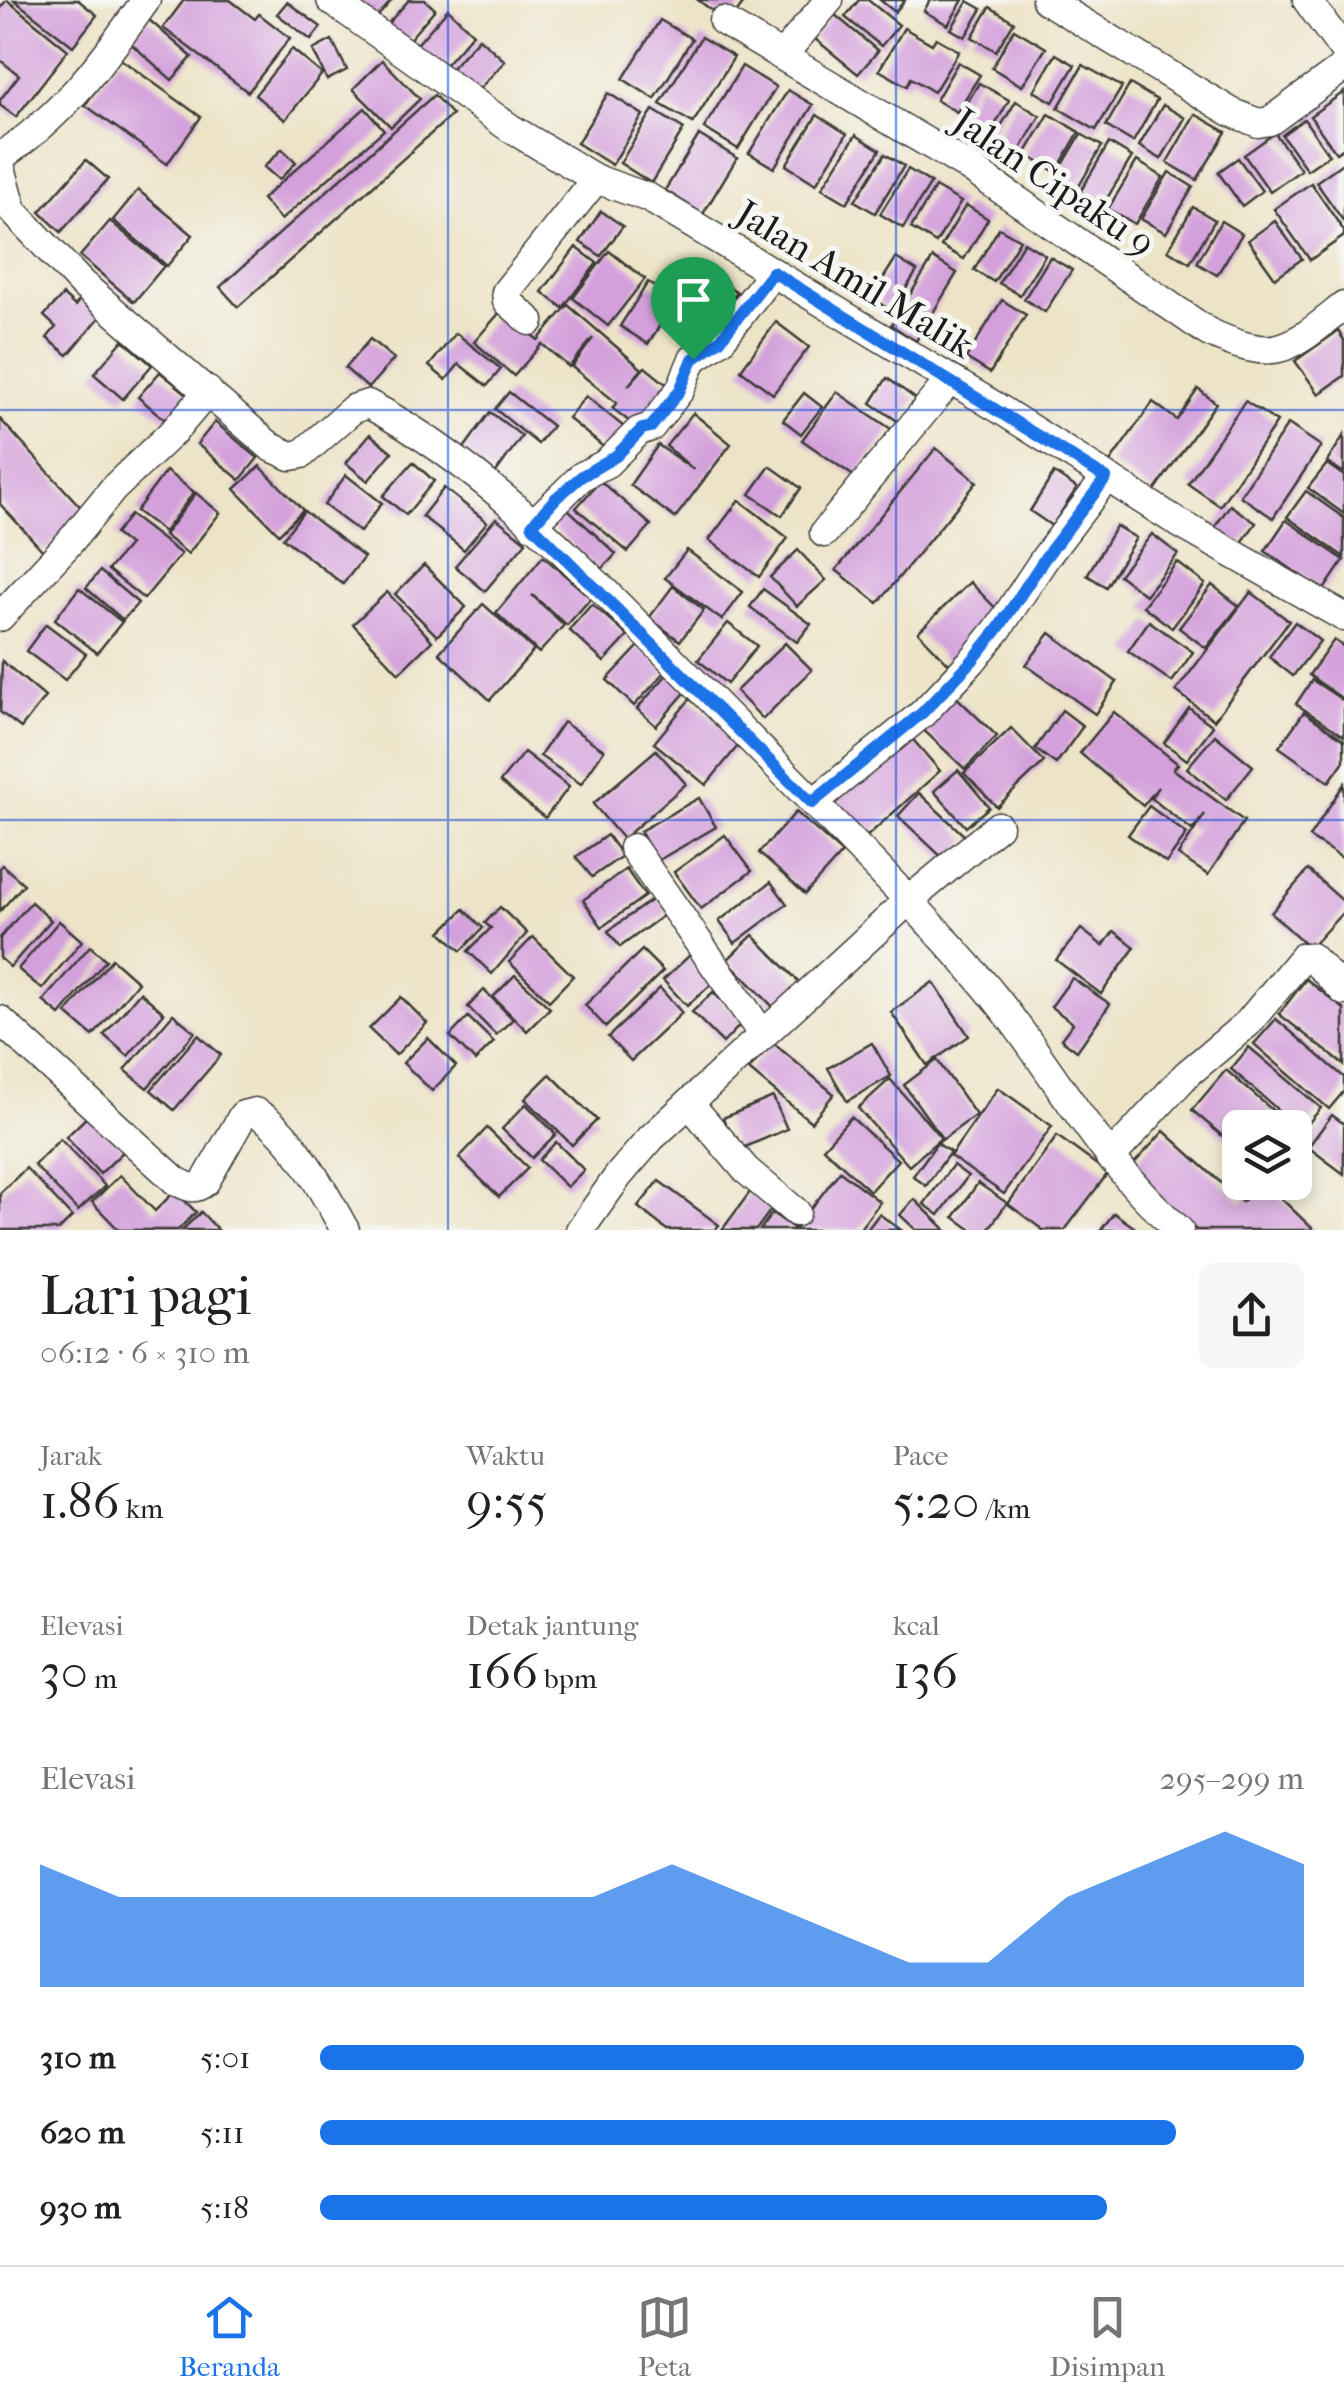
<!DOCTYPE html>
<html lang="id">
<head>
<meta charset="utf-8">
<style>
  body { margin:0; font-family:"IM FELL French Canon",serif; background:#f6f6f6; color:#202124; height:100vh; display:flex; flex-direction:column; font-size:38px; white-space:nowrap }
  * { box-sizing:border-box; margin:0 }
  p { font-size:32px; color:#757577 }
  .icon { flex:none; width:55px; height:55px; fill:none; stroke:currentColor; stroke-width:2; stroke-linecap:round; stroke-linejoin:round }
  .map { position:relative; height:1230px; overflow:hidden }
  .drawer { display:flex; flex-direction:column; background:#fff; flex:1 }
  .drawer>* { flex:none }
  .fabs { position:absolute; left:1222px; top:1110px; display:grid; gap:20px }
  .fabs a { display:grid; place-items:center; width:90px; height:90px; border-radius:15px; background:#fff; box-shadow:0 5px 15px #0003; font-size:50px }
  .pin { position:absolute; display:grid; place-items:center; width:85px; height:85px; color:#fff; margin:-102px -42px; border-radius:50% 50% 50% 0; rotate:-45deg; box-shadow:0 0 10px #0007 }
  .pin .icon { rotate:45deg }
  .round { display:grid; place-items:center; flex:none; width:105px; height:105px; border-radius:15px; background:#f6f6f6 }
  .summary { display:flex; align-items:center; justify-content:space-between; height:170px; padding:0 40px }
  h1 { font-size:55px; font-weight:600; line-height:75px }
  .metrics { display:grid; grid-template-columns:repeat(3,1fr); gap:15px; height:170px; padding:10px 40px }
  .metrics div { display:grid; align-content:center }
  .metrics b { font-size:50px; font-weight:600 }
  .metrics small { font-size:28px; font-weight:400 }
  .metrics p { font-size:28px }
  .chart { height:280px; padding:20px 40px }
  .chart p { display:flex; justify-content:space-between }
  .chart svg { width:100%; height:180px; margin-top:10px; fill:#1a73e8; opacity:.7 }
  ul { padding:0 40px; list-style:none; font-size:32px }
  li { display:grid; grid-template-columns:160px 120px 1fr; align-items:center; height:75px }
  li i { height:25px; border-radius:12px; background:#1a73e8 }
  .tabs { display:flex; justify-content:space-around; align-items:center; height:140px; border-top:2px solid #e0e0e0; background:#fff; font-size:28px; color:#757577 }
  .tabs a { display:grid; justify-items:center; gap:5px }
  .tabs .on { color:#1a73e8 }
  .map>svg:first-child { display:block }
  .building { fill:#d4a0dc }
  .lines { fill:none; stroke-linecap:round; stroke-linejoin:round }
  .street-casing { stroke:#3b3a36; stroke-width:31 }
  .street { stroke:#fff; stroke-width:28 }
  .route-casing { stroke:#fff; stroke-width:20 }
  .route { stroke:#1a73e8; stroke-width:12 }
  .grid { fill:none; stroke:#1d4ed8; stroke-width:2.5; stroke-opacity:0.55 }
  .labels { text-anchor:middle; stroke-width:10; stroke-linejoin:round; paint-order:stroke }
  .street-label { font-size:38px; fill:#1c1c1c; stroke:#f6f6f2 }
</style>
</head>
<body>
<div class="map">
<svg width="1344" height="1230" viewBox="0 0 1344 1230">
  <rect width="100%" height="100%" fill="#f6f6f2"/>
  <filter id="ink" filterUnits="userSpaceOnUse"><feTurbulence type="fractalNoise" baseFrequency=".01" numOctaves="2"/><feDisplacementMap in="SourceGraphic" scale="20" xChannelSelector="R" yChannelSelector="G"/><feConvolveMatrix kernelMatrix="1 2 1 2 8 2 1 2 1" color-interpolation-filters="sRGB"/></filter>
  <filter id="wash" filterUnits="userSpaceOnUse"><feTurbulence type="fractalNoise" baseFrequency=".0048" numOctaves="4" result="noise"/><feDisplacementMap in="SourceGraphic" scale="40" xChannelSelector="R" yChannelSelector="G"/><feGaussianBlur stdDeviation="2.25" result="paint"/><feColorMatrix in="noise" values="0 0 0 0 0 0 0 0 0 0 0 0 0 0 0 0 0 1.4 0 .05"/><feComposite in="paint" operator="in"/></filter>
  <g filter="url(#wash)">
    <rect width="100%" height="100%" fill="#ede4c8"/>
    <g id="blocks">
      <g class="building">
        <polygon points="7,0 68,50 16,117 0,105 0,100 19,75 0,60 0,8"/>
        <polygon points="14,0 78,0 97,15 73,46"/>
        <polygon points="184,0 230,0 255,19 259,14 290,38 248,92 163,28"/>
        <polygon points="344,0 392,0 371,24"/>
        <polygon points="409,0 425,0 435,9 403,47 383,29"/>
        <polygon points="698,0 738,0 743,4 729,23"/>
        <polygon points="859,0 868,0 899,25 881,46 845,17"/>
        <polygon points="880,0 905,0 895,12"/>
        <polygon points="930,0 963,0 948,25 924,11"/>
        <polygon points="968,1 982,9 965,37 951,29"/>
        <polygon points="287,2 321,27 311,40 277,14"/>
        <polygon points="990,7 1014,22 996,51 972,37"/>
        <polygon points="448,9 473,33 439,72 413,49"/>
        <polygon points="834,14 878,51 858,74 814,38"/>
        <polygon points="148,19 192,57 172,80 128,41"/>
        <polygon points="660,20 692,39 655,99 623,79"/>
        <polygon points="904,28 932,44 936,38 959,51 934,92 911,78 907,86 879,70"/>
        <polygon points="1014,29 1046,48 1022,86 992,68"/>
        <polygon points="701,37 734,57 693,123 660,104"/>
        <polygon points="479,38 505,61 472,97 446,74"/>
        <polygon points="332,40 347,70 327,80 313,50"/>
        <polygon points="292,49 322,74 285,120 255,95"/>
        <polygon points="1056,54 1075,65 1053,102 1034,91"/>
        <polygon points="119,58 201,117 167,164 85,105"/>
        <polygon points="382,60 420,99 391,127 353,89"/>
        <polygon points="958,62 980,75 957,112 936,100"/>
        <polygon points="1083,65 1122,87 1096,130 1058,108"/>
        <polygon points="742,66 776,87 738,149 704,128"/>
        <polygon points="979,83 1009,100 986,141 955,123"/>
        <polygon points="1130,84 1157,100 1133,142 1106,126"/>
        <polygon points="788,90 813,105 774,168 749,153"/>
        <polygon points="1344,92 1344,148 1336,153 1310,116"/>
        <polygon points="608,93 643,115 612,165 577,143"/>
        <polygon points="434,95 452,115 238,307 220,287"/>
        <polygon points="1016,101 1040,116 1018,154 993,139"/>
        <polygon points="1163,105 1185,118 1161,159 1139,146"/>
        <polygon points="365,108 384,130 281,220 262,199"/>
        <polygon points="653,110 684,129 651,183 620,163"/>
        <polygon points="1049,114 1079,132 1056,172 1025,154"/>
        <polygon points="1195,114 1226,132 1197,180 1167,162"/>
        <polygon points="817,115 847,134 816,184 786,165"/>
        <polygon points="1304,119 1329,155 1307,170 1282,135"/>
        <polygon points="1275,133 1301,170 1270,192 1244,155"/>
        <polygon points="1081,134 1102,146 1075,193 1054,180"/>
        <polygon points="699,135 737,158 703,214 665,190"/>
        <polygon points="856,135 880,150 847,203 822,188"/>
        <polygon points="1109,143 1132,157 1103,205 1080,192"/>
        <polygon points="282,149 296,162 279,180 264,167"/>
        <polygon points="885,154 904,166 875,213 855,201"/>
        <polygon points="1238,158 1262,191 1242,206 1218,172"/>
        <polygon points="86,160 108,179 61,232 40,212"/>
        <polygon points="1137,161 1163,177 1135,224 1108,209"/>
        <polygon points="1344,162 1344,222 1316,182"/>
        <polygon points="908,169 931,183 903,228 880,214"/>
        <polygon points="1169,172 1193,187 1166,233 1141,219"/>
        <polygon points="1311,183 1344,231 1344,236 1310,260 1274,209"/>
        <polygon points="935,187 961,202 936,243 911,228"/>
        <polygon points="138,190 193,235 167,266 113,220"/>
        <polygon points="966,205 988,219 964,259 941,246"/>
        <polygon points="1193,207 1215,220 1190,263 1168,250"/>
        <polygon points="601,211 623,226 601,256 580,242"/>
        <polygon points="110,221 164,266 134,302 80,256"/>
        <polygon points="1221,221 1242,234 1217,275 1197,263"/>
        <polygon points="1275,221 1302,259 1275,278 1248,240"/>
        <polygon points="999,228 1020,240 994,282 974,270"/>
        <polygon points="1024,242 1045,255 1020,295 999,283"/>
        <polygon points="576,247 597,263 563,308 542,292"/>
        <polygon points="609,251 645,279 608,326 573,298"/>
        <polygon points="1050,257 1072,270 1045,312 1024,299"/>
        <polygon points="896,258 917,271 892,311 871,298"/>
        <polygon points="933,258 957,273 916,341 891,325"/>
        <polygon points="702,267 737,292 702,341 667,317"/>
        <polygon points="648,282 676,300 648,344 620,326"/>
        <polygon points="63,295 75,306 80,299 101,316 68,355 47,338 56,327 44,316"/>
        <polygon points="1002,300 1026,315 990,373 966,358"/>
        <polygon points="568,305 642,369 628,386 645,367 671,388 639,429 612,408 617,403 572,367 593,338 569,367 542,344 514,376 474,342 502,310 538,340"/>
        <polygon points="776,322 809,347 773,394 741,370"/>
        <polygon points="1338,331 1344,340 1344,376 1319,394 1295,361"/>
        <polygon points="456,333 501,369 487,386 459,364 446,380 429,366"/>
        <polygon points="370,339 394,359 368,388 345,368"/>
        <polygon points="123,340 152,365 123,399 94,374"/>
        <polygon points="160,372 191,397 169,423 138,397"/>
        <polygon points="887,378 916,399 899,422 871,403"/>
        <polygon points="1198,389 1216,403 1153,493 1110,462 1153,402 1177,420"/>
        <polygon points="509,392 552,426 538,444 495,409"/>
        <polygon points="837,392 891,429 855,477 802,440"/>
        <polygon points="804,393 822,407 801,434 783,420"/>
        <polygon points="586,396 630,432 612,454 568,418"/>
        <polygon points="1245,401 1277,422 1220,506 1188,484"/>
        <polygon points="490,412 522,436 494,475 462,451"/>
        <polygon points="693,413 731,444 675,518 630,485 658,445 694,470 666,446"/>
        <polygon points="0,419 86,513 44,552 0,504"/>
        <polygon points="215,422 258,458 240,480 197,444"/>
        <polygon points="1288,424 1321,446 1273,518 1240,496"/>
        <polygon points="370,434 392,452 368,481 346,463"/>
        <polygon points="1344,435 1344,473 1327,462"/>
        <polygon points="936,448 977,482 878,603 836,570"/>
        <polygon points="413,462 434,481 406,515 383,496"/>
        <polygon points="1327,464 1344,476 1344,514 1308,488"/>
        <polygon points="260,466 303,510 279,534 235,489"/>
        <polygon points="770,466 801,488 782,516 750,494"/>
        <polygon points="166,471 194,492 164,532 136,511"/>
        <polygon points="1054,473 1077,488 1052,526 1030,511"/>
        <polygon points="346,475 382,503 360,532 324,505"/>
        <polygon points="600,481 651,525 628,552 576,508"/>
        <polygon points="444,488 487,522 464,550 422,516"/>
        <polygon points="1306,491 1344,518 1344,557 1287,517"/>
        <polygon points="196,493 220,513 188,554 164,535"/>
        <polygon points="739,500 788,538 759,577 709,540"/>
        <polygon points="1230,505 1256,523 1235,552 1210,534"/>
        <polygon points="568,509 616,554 600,571 551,526"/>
        <polygon points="304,511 364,557 343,584 283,538"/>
        <polygon points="130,515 181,554 144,599 108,570 129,545 115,534"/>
        <polygon points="496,518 526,542 485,591 455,566"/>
        <polygon points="1286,520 1344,560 1323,591 1265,551"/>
        <polygon points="1116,526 1136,538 1106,587 1087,575"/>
        <polygon points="1152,534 1178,554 1145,595 1119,575"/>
        <polygon points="687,550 743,592 722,620 665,578"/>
        <polygon points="798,550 826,580 797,606 770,577"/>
        <polygon points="543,556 591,598 567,625 532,595 564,625 539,653 496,613"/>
        <polygon points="1177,562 1205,584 1172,628 1143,606"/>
        <polygon points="424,565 466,607 437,636 395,594"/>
        <polygon points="100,571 138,603 123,620 86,588"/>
        <polygon points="970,582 1005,618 953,668 918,632"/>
        <polygon points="1212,585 1239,606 1206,648 1179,628"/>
        <polygon points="673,586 704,610 680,641 649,618"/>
        <polygon points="79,588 122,622 97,653 55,619"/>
        <polygon points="763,589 811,624 797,642 750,607"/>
        <polygon points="387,592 432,641 399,673 353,624"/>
        <polygon points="1251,592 1289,621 1214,720 1176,691"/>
        <polygon points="483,604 534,650 490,700 439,653"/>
        <polygon points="592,604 628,636 604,662 569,630"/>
        <polygon points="1149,621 1193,652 1172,682 1128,651"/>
        <polygon points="1295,622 1320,641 1293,676 1269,657"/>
        <polygon points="728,623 757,646 727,684 698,660"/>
        <polygon points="46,624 86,654 65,680 26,651"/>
        <polygon points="1050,633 1117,682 1095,714 1026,665"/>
        <polygon points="1334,640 1344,647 1344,700 1309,675"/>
        <polygon points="785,643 812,670 763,719 736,691"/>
        <polygon points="639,646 666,671 634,706 607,680"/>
        <polygon points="2,661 45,697 21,728 0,712"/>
        <polygon points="670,671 689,688 656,726 637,709"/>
        <polygon points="1312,680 1344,701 1344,736 1296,704"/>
        <polygon points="949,690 997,736 965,769 917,724"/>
        <polygon points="690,699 742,741 706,785 654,743"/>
        <polygon points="1189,708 1213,726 1187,760 1164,743"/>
        <polygon points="1062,710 1083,726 1056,764 1035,749"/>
        <polygon points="1114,712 1178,764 1173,769 1244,821 1208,875 1178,855 1205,814 1192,830 1151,798 1158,787 1143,806 1080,753"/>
        <polygon points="1304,712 1344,740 1344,761 1329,782 1279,747"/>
        <polygon points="563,722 604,750 581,784 540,756"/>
        <polygon points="1011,728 1044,762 997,807 964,773"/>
        <polygon points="909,735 940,771 864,839 832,804"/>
        <polygon points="1215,735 1253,766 1226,800 1187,768"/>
        <polygon points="656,750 686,784 623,839 593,804"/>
        <polygon points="524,752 569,787 545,818 500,782"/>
        <polygon points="958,770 989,807 966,827 934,791"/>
        <polygon points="1344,784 1344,859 1309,837"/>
        <polygon points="919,793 969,840 947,862 898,816"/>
        <polygon points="699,798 716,827 657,861 640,831"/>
        <polygon points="1149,806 1187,834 1166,863 1128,835"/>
        <polygon points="796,812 842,853 805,894 759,853"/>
        <polygon points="607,835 622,856 592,877 576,857"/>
        <polygon points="725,835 752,871 701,909 674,872"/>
        <polygon points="2,865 24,884 0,911 0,868"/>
        <polygon points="626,869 645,896 602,927 583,900"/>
        <polygon points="1308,870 1344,902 1344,911 1310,948 1271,913"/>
        <polygon points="771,882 787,904 735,943 719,921"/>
        <polygon points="657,896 668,912 620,947 608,931"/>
        <polygon points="31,902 51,920 10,967 0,958 0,938"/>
        <polygon points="500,907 527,933 492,974 468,951 491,928 485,923"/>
        <polygon points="464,909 483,928 461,951 441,932"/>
        <polygon points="59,921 82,941 42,989 18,969"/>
        <polygon points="1081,929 1103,946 1114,931 1135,947 1101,994 1056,960"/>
        <polygon points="753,935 805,988 780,1014 727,960"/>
        <polygon points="533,937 573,976 549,1001 509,962"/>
        <polygon points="90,946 106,960 60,1015 43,1001"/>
        <polygon points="642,950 663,971 606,1027 585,1005"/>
        <polygon points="691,954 715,981 687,1006 663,980"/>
        <polygon points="112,959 138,982 93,1036 66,1013"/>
        <polygon points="515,975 550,1008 527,1031 493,997"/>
        <polygon points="1072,978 1110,1004 1077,1051 1061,1039 1073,1023 1051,1007"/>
        <polygon points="1306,979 1344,1009 1344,1065 1279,1014"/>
        <polygon points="933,982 969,1036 927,1065 891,1012"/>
        <polygon points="660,988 682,1013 631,1061 608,1037"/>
        <polygon points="484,990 513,1019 496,1035 468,1007"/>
        <polygon points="140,992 164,1013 128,1056 104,1035"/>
        <polygon points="713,992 743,1022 723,1043 692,1012"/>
        <polygon points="401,997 427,1023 396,1055 369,1029"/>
        <polygon points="173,1014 195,1032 147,1088 125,1070"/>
        <polygon points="468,1017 494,1042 475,1061 450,1036"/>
        <polygon points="1276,1019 1344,1077 1344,1091 1329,1109 1254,1044"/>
        <polygon points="198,1035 221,1055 174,1110 151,1090"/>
        <polygon points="428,1038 456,1066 432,1091 403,1063"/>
        <polygon points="772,1042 834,1094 811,1122 749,1070"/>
        <polygon points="872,1043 891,1076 847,1101 828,1068"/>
        <polygon points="1249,1047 1321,1108 1302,1131 1231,1069"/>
        <polygon points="937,1060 976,1115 939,1142 941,1137 904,1085"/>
        <polygon points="1226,1070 1293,1128 1240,1128 1240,1151 1192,1110"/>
        <polygon points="550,1074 597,1120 572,1145 525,1099"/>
        <polygon points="890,1079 941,1138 909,1166 858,1108"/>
        <polygon points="998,1088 1052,1126 1004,1194 950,1156"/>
        <polygon points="773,1097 787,1129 736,1151 723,1118"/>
        <polygon points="526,1104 556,1134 532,1158 502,1129"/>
        <polygon points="90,1114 125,1150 100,1174 66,1137"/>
        <polygon points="1332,1115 1344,1124 1344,1174 1308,1147"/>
        <polygon points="851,1117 898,1160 870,1191 823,1148"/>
        <polygon points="487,1128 528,1168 499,1197 459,1158"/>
        <polygon points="1164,1131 1242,1202 1264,1182 1314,1230 1196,1230 1129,1169"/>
        <polygon points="1057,1136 1108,1173 1065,1230 1043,1230 1008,1204"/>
        <polygon points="60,1139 105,1186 78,1211 34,1165"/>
        <polygon points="556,1142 584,1170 567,1187 539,1160"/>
        <polygon points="937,1143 950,1152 926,1186 913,1176"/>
        <polygon points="953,1165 968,1176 939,1215 924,1204"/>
        <polygon points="26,1168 72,1217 59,1230 0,1230 0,1193"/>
        <polygon points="840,1171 880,1202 859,1230 760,1230 772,1213 795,1229"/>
        <polygon points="120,1175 155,1211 175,1191 196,1212 178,1230 119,1230 92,1202"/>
        <polygon points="659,1181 719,1225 715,1230 667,1230 638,1207"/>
        <polygon points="978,1183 1007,1203 988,1230 972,1230 954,1217"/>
        <polygon points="750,1192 772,1208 756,1230 722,1230"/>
        <polygon points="914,1199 946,1230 916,1230 900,1215"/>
        <polygon points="201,1212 218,1230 182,1230"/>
        <polygon points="1114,1213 1138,1230 1101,1230"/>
        <polygon points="879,1214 901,1230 867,1230"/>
      </g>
    </g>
  </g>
  <g filter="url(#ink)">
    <use href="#blocks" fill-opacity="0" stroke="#3b3a36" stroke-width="2.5"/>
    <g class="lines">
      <defs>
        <g id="street">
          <polyline points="331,0 510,128 596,179 649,198 998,408 1179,523 1344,617"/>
          <polyline points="1046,0 1231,112 1258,123 1270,121 1344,67"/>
          <polyline points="1307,0 1344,51"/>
          <path d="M723,21L970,168L1208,332C1277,364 1288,350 1344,306"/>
          <polyline points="783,55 829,0"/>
          <path d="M0,157C63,116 103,61 146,0"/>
          <path d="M0,164L13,211L81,283L271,447L291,456L302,454L353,409L368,404C498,473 602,590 705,693C796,786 892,878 977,976C1050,1060 1093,1154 1179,1230"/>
          <polyline points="530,321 507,301 506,292 596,179"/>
          <polyline points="532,525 582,476 607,463 639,431 651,427 680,390 693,359 721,340 773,272"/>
          <polyline points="824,533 950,380"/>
          <polyline points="0,617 69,543 114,488 175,430 208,391"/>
          <polyline points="813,803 923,713 972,661 998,629 1045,558 1106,478"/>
          <polyline points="633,848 763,1035"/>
          <path d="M0,1020L176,1181C188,1187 194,1191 205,1182L243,1115L255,1112C293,1132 324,1193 345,1230"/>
          <polyline points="689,1103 746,1170 796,1212"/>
          <polyline points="1110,1158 1186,1075 1248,1023 1303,957 1311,957 1344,991"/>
          <polyline points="580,1230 619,1175 651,1138 907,902 998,826"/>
        </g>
      </defs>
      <use href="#street" class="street-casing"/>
      <use href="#street" class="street"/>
    </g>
  </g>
  <g class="lines" filter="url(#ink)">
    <defs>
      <polygon id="route" points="773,272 1106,478 1045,558 998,629 972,661 922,713 812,803 532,525 556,498 582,476 616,456 642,429 651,427 680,390 693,359 720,340"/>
    </defs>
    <use href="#route" class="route-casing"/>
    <use href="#route" class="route"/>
  </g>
  <path class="grid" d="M448,0V1230M896,0V1230M0,410H1344M0,820H1344"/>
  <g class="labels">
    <g class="street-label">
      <text transform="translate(1054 182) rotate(34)" y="13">Jalan Cipaku 9</text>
      <text transform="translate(855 279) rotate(31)" y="13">Jalan Amil Malik</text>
    </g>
  </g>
</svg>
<div class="fabs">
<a><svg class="icon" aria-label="layers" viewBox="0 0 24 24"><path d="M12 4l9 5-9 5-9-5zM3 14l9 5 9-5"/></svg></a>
</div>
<div class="pin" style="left:693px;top:359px;background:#1e9e55"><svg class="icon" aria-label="arrive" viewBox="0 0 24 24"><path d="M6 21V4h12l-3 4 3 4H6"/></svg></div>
</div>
<section class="drawer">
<div class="summary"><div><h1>Lari pagi</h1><p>06:12 · 6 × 310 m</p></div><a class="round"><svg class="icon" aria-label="share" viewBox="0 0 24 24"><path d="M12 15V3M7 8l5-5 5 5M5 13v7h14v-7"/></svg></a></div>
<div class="metrics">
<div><p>Jarak</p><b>1.86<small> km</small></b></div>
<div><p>Waktu</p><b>9:55</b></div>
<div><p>Pace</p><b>5:20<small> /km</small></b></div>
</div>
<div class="metrics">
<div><p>Elevasi</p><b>30<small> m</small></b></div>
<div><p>Detak jantung</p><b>166<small> bpm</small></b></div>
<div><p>kcal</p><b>136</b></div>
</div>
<div class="chart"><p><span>Elevasi</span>295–299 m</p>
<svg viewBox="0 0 160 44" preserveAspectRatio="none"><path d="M0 44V14L10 22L20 22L30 22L40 22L50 22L60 22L70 22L80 14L90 22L100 30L110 38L120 38L130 22L140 14L150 6L160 14V44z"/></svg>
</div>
<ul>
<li><b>310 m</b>5:01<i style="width:100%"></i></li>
<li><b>620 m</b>5:11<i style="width:87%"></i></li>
<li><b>930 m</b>5:18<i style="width:80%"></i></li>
</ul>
</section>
<nav class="tabs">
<a class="on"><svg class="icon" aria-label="home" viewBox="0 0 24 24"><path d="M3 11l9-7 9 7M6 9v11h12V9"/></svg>Beranda</a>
<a><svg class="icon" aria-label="map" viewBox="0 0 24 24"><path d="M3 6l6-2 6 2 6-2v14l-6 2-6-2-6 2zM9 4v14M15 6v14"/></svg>Peta</a>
<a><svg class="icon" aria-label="saved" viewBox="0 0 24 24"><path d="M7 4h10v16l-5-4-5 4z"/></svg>Disimpan</a>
</nav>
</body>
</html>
